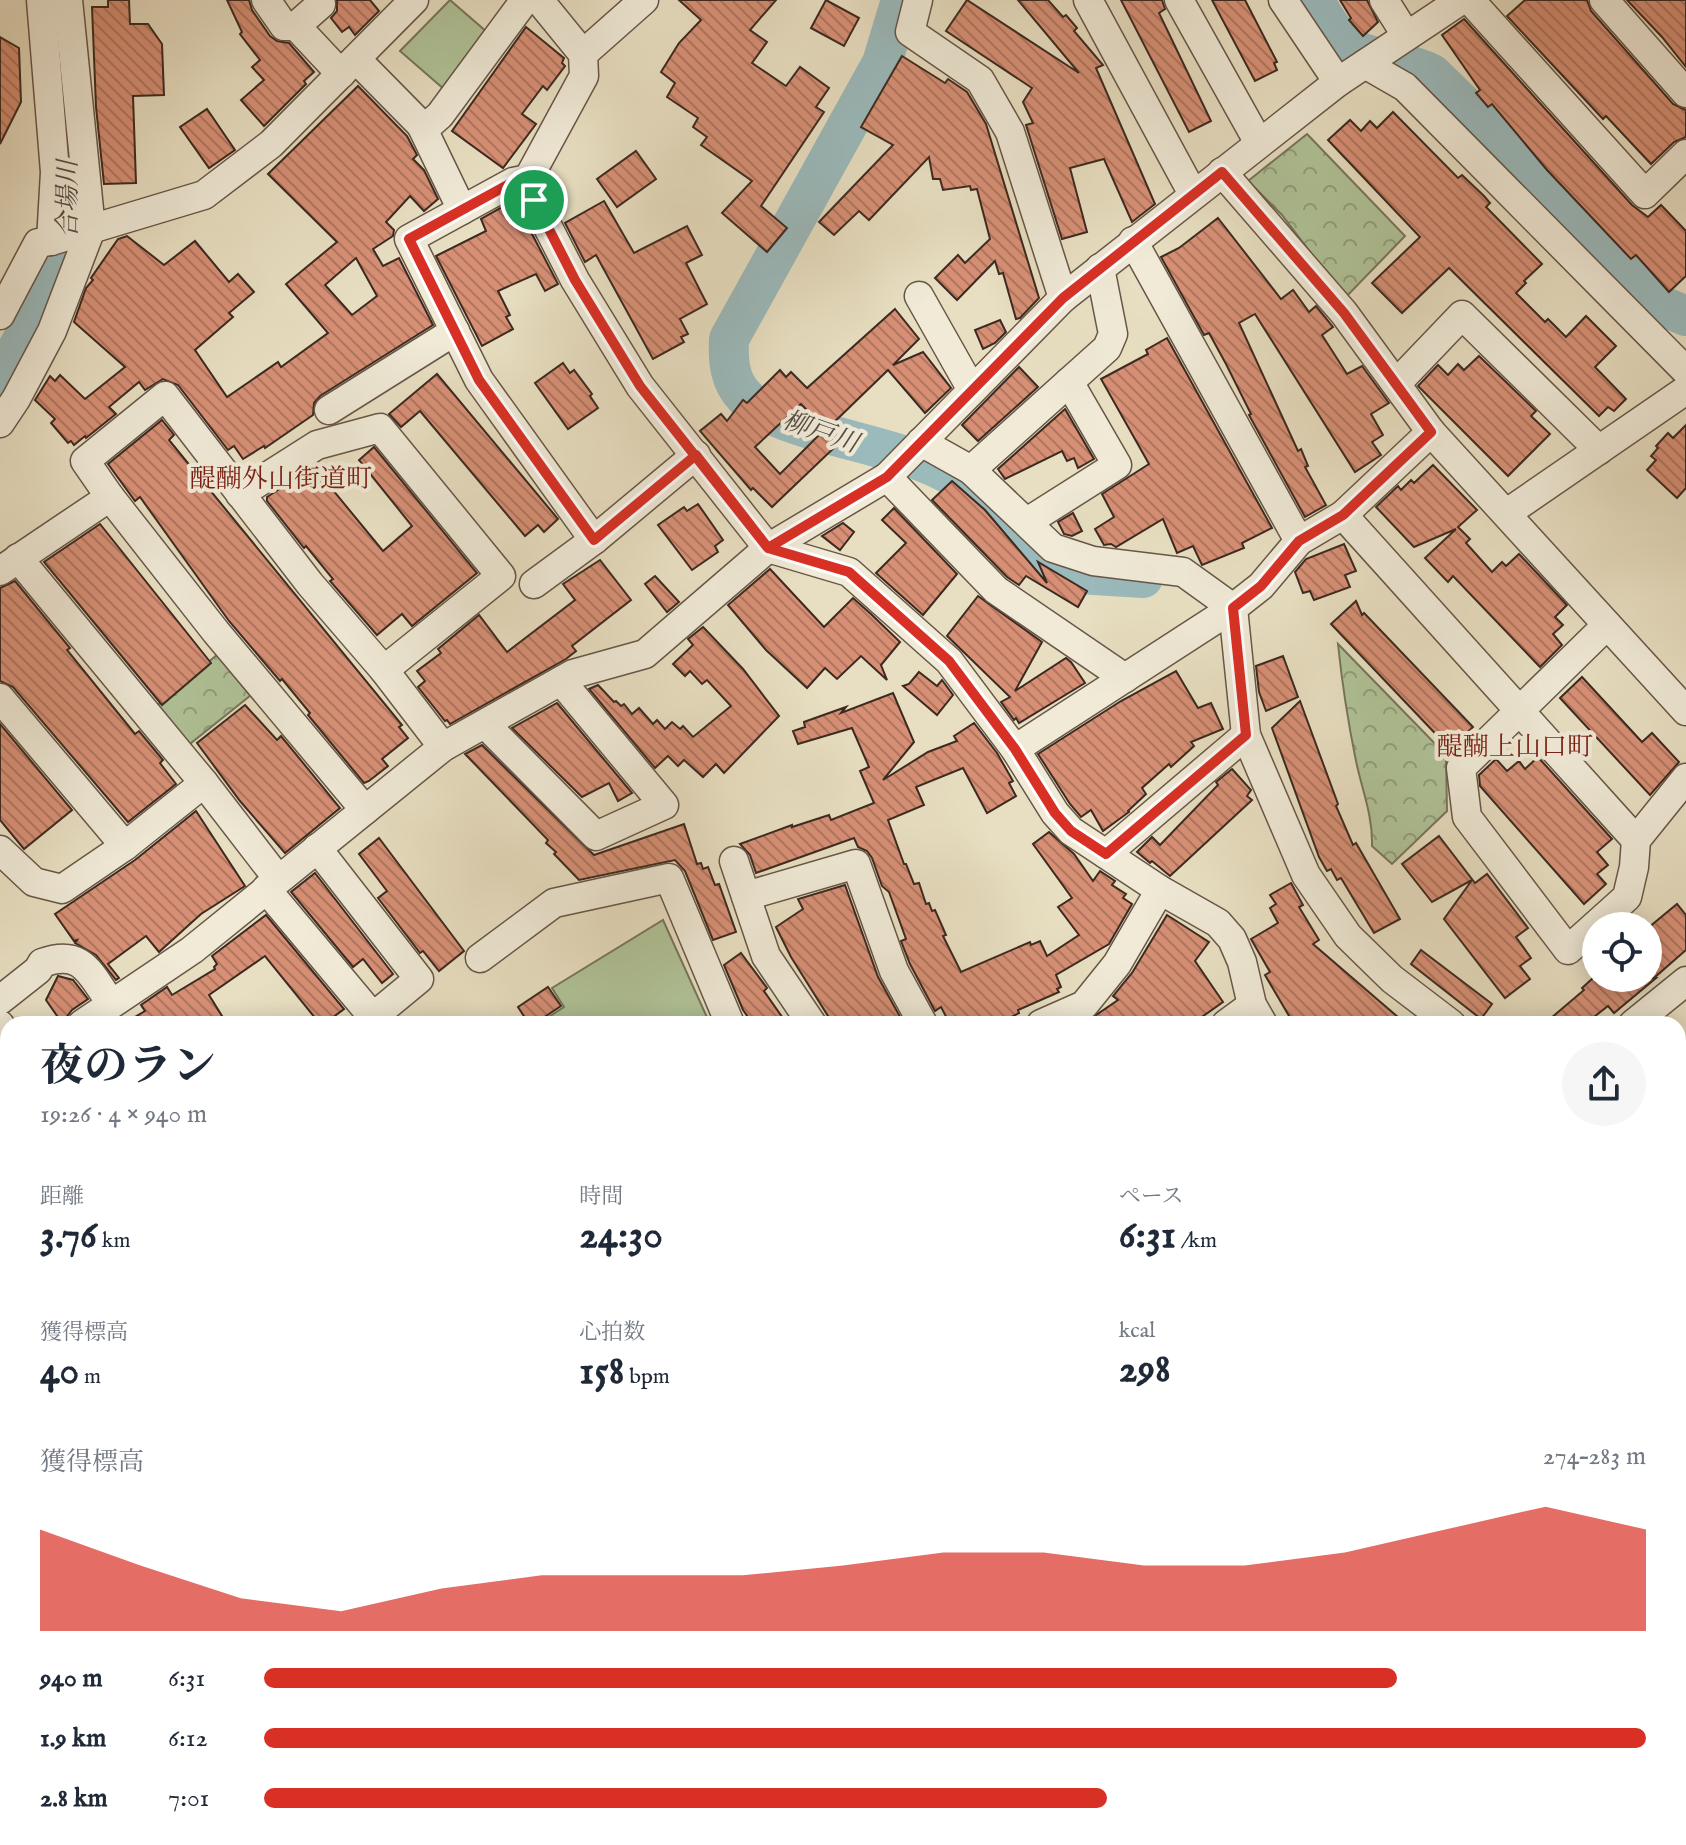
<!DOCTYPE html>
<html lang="ja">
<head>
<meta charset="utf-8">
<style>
  body { margin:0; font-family:"IM FELL English","Noto Serif JP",serif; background:#f6f6f7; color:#1f2937; height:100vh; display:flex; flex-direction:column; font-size:30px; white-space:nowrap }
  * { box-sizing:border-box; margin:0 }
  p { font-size:26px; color:#747a83 }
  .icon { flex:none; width:44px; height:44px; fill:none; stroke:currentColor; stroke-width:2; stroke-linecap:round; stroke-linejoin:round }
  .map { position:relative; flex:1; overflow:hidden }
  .details { position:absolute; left:0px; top:1016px; width:1686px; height:830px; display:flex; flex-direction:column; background:#fff; border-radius:24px 24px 0 0; box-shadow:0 4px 20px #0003 }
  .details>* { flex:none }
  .buttons { position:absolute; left:1582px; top:912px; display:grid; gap:16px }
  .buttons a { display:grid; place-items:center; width:80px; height:80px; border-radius:50%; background:#fff; box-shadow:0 4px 20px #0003; font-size:40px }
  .pin { position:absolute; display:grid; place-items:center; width:68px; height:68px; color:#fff; margin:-34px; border:4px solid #fff; border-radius:50%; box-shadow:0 2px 8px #0007 }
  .round { display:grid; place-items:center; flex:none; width:84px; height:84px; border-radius:42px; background:#f6f6f7 }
  .overview { display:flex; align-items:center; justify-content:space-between; height:136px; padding:0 40px }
  h1 { font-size:44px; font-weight:700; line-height:60px }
  .stats { display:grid; grid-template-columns:repeat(3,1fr); gap:12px; height:136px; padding:8px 40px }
  .stats div { display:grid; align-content:center }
  .stats b { font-size:40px; font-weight:700 }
  .stats small { font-size:22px; font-weight:400 }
  .stats p { font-size:22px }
  .chart { height:224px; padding:16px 40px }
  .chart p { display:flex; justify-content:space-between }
  .chart svg { width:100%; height:144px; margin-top:8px; fill:#d93025; opacity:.7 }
  ul { padding:0 40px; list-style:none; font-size:26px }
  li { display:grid; grid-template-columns:128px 96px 1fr; align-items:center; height:60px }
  li i { height:20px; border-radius:10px; background:#d93025 }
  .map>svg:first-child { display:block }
  .forest { fill:url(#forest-crowns); stroke:#76765c; stroke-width:2 }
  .pitch { fill:#b0c398; stroke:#76765c; stroke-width:2 }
  .water { fill:url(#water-rules); stroke:#75807e; stroke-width:2 }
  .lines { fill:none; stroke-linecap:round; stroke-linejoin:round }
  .river { stroke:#9bbabc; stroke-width:40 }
  .building { fill:url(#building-back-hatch); stroke:#3c2920; stroke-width:2; fill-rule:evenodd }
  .minor-casing { stroke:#675648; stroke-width:31 }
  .minor { stroke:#f0ead7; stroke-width:28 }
  .route-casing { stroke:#fff; stroke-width:16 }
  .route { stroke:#d93025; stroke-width:10 }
  .labels { text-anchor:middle; stroke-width:8; stroke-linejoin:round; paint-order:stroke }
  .water-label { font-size:26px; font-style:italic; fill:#544d47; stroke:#f0ead7 }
  .neighbourhood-label { font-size:26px; fill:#7a1f14; stroke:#f0ead7 }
</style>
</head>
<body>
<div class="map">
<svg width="1686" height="1845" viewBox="0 0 1686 1845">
  <defs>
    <pattern id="forest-crowns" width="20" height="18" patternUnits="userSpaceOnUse" patternTransform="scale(2)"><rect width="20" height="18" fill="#b0c398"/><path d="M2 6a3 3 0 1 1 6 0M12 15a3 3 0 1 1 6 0" fill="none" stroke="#909e7c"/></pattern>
    <pattern id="water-rules" width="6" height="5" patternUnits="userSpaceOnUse" patternTransform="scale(2)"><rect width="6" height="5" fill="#9bbabc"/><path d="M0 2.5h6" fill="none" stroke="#809798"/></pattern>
    <pattern id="building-back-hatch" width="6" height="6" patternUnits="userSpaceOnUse" patternTransform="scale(2)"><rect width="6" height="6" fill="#d79076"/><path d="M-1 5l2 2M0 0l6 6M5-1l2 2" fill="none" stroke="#b07660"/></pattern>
  </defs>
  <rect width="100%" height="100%" fill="#e8dfc2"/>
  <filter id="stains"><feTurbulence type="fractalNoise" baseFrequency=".0025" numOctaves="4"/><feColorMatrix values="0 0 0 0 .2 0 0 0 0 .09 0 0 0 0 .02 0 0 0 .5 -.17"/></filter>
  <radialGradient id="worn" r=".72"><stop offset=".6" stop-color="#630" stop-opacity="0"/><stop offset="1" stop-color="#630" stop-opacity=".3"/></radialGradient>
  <g class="forest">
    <polygon points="1307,134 1405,236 1345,298 1282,215 1248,181"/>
    <path d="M1338,644L1446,755L1447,811L1392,864L1372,846C1373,816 1362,790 1356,761C1348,722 1342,683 1338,644Z"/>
    <polygon points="218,654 251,695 186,747 154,708"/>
    <path d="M1678,1557L1686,1564V1845H922C949,1833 1006,1834 1033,1845L1039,1838H1678Z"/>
    <polygon points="315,1838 619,1838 621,1845 317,1845"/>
  </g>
  <g class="pitch">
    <polygon points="450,0 488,33 445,90 400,51"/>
    <polygon points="663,920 710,1024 538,1024 564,1007 552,988"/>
  </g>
  <polygon class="water" points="1185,1838 1295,1838 1291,1845 1173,1845"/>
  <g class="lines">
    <g class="river">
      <path d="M901,0L882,63L729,339C728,360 729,381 745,397C760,412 784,421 804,427C856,444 915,452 961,481L1059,569L1078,574L1143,578"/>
      <path d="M1314,0C1323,15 1334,36 1348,46C1366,59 1408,61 1432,74L1511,151L1570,219L1660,305L1686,316"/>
      <polyline points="0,381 66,259 72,203 63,119"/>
      <polyline points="0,1052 8,1069"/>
      <polyline points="220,1838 222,1845"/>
    </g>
  </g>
  <g class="building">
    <polygon points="108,0 129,0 130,24 148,24 162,44 164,95 133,96 136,183 104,184 96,107 92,7 108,7"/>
    <polygon points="227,0 249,0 252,10 270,36 277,41 289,43 314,72 304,81 306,84 264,126 241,100 264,80 252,67 260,60 240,34 242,32"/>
    <polygon points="337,0 370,0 379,11 355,35 349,27 342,32 331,18 337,11"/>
    <polygon points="679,0 776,0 750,30 767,42 752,63 786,86 800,67 829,88 816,107 824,112 761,206 787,228 767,252 722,213 752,181 701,145 707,137 693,127 698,118 667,97 675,83 661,72 679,43 701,20"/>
    <polygon points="826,0 859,18 844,46 811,28"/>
    <polygon points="967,0 1079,73 1018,0 1048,0 1063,17 1066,15 1077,28 1074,31 1103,65 1096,68 1155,204 1132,222 1104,159 1070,168 1087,232 1062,239 1026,125 1033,123 1023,102 1032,88 946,31"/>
    <polygon points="1121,0 1162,0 1165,9 1159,13 1211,121 1189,132"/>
    <polygon points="1212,0 1245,0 1277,62 1274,63 1277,70 1255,81"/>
    <polygon points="1340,0 1367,0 1378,22 1363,36 1349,20 1351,18"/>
    <polygon points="1525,0 1587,0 1591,11 1673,104 1686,110 1686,137 1674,142 1651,164 1606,116 1603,119 1507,16"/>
    <polygon points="1627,0 1686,0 1686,67 1662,37"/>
    <polygon points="1464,19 1632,205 1648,217 1661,205 1686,231 1686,276 1669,292 1636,255 1631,259 1547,170 1492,104 1488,107 1476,93 1480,90 1442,35"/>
    <polygon points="526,27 564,58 562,63 565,66 547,90 543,86 522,114 536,124 503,168 452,131"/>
    <polygon points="0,37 19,48 21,102 0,144"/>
    <polygon points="902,56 945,83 948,79 967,92 986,124 1039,298 1020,318 1016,319 1003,273 999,274 995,261 957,300 935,278 958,255 965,263 990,239 977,189 971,190 970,186 943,190 940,179 933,179 929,157 869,220 859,211 834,235 819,222 893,145 861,127"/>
    <path d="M358,86L407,136L417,155L413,159L424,170L438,199L424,211L410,196L386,222L394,230L393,236L373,249L383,266L399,258L433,325L320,396L314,403L313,415L265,448L264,446L243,459L234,446L228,450L178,385L163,379L145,390L139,382L109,407L116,414L86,438L85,436L74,445L71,441L68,443L51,423L55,419L35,400L50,376L55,381L60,375L85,399L125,367L74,322L86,288L93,280L91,278L118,239L127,236L164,265L195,241L229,282L238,274L254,292L229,313L233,317L195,350L227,397L278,362L281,367L328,333L286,284L337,242L268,174ZM356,258L377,296L352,315L325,285Z"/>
    <polygon points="207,109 235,150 209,168 180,127"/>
    <polygon points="1393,112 1458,178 1462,175 1484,196 1490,203 1486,207 1542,264 1524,281 1526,283 1516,293 1545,322 1548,319 1566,337 1586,316 1616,346 1595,367 1626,399 1614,411 1608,407 1599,416 1449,268 1402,313 1372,283 1420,237 1328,140 1350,120 1361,131 1370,121 1377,128"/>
    <polygon points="636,151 656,179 617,207 597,179"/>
    <polygon points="604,201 634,253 687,226 702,255 686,263 707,304 680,319 688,334 681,337 684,342 653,359 596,255 585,262 565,223"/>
    <polygon points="511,202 516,211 519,209 558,284 545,291 536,274 498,291 510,315 506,317 513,329 482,346 436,256 486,231 481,219"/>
    <polygon points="1218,218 1281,299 1293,290 1309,312 1316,306 1333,327 1322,335 1347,374 1362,366 1389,403 1371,414 1383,435 1372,442 1381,455 1355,472 1255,314 1239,323 1298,451 1301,449 1308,466 1305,467 1326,505 1305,517 1249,415 1251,414 1226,364 1209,333 1204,335 1161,257 1179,248"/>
    <polygon points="895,309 919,339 893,365 923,352 951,388 925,413 888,370 826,430 801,404 755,447 780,474 824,430 837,445 772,507 753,488 751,490 700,431 721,414 727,421 743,400 747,403 780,370 786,377 791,372 807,388"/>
    <polygon points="1000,320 1006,332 995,343 983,349 975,330"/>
    <polygon points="1167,338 1272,528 1242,543 1244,548 1202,565 1193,546 1177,553 1163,519 1116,547 1111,544 1104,545 1095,529 1114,517 1102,494 1149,464 1101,379 1148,354 1146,350"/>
    <polygon points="1479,356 1536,411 1531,416 1550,434 1508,476 1418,386 1438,365 1448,375 1458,364 1464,370"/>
    <polygon points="563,363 570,373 574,370 592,394 590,396 598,408 568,429 535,383"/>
    <polygon points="1019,367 1038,387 978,441 962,425"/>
    <polygon points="437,374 558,519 544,532 538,525 525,536 420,411 401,427 389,414"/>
    <polygon points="1065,409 1094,459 1078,468 1074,458 1067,461 1062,451 1005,479 998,469"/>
    <polygon points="162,420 174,435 169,440 402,725 399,727 408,738 382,759 388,766 369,781 364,783 308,715 310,713 282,679 280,681 229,621 140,497 135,501 108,464"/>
    <polygon points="1686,425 1686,488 1677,498 1647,470 1656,460 1651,456 1658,448 1656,446 1668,433 1673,438"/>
    <polygon points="374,447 477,573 412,626 402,614 377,635 330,581 333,579 306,546 304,548 267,501 267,497 314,467 383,551 412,526 359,460"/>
    <polygon points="1433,465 1477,510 1458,527 1470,539 1466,543 1492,572 1502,562 1506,566 1519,554 1567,605 1555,617 1563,625 1553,634 1562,645 1540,667 1453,576 1448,582 1425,558 1456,529 1414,547 1376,507 1398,486 1401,490 1411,480 1414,483"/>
    <polygon points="952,481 985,510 1047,583 1038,562 1087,591 1078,607 1026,576 1019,585 1007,577 932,500"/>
    <polygon points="698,504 723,540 715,546 718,552 692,570 658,525 684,507 687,511"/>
    <polygon points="894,508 957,574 923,615 876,573 906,543 882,520"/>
    <polygon points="1073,513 1082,531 1072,536 1064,534 1058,522"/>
    <polygon points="843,523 854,532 840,550 822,536"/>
    <polygon points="100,524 211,663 162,705 44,562"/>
    <polygon points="1344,544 1356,571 1345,575 1350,587 1314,600 1310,591 1303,593 1295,572 1306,559"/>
    <polygon points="600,560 631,600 572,646 576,651 566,659 450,724 447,720 445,721 418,687 425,681 417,671 441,653 438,649 479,615 507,652 575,600 563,584"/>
    <polygon points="770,569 824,627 853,598 871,614 900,642 881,665 887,680 861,656 837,679 825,668 807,688 766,650 728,605"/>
    <polygon points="655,576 679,602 667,612 645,584"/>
    <polygon points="15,581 70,648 67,650 135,734 139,731 163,760 160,763 176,784 128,822 13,687 0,681 0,588"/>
    <polygon points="978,596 1042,642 1015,691 1066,658 1071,662 1085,683 1019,723 1016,718 1014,720 1001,702 1010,697 947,636"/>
    <polygon points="1356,601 1362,615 1364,613 1473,727 1450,749 1331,624"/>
    <polygon points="703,627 743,669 779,716 724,773 716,764 703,777 684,760 678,766 668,756 655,768 589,689 598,685 614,702 616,701 621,706 624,704 632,714 639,708 653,724 657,720 665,729 672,722 680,729 683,726 693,737 731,706 707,680 702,684 690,671 685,676 673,664 693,645 688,639"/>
    <polygon points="1283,656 1298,697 1266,711 1259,692 1256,666"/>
    <polygon points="1176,671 1198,708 1211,703 1223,729 1191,742 1194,746 1171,767 1169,764 1142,788 1146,794 1128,811 1129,812 1103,831 1091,810 1081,817 1070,804 1038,754 1121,701"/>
    <polygon points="919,672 937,686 942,680 953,695 937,715 903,686 909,684"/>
    <polygon points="1582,677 1642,742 1652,733 1679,762 1650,795 1560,698"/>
    <polygon points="893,693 914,742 883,780 928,752 957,741 954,736 974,723 997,753 1013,781 1009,783 1016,796 987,813 963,768 916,787 924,805 888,820 904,864 906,864 914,884 919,883 926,904 929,903 932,911 935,910 946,935 943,936 961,972 1030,942 1031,945 1040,941 1047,956 1079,935 1058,907 1072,898 1033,844 1049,832 1074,854 1093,881 1100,871 1115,881 1112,885 1126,894 1123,898 1132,904 1109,944 1056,975 1061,987 1057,989 1059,992 1018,1010 1019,1013 998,1024 950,1024 941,1007 935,1011 910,964 901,941 906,939 889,892 882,886 872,858 867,851 858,847 854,838 756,873 750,855 740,844 792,825 792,827 829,815 831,820 874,803 860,771 869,767 852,728 798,744 793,731 805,727 804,722 846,707 841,713"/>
    <polygon points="1300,701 1338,804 1336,806 1353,845 1356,843 1400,919 1374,933 1341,878 1337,880 1331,869 1327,871 1319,857 1272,728"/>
    <polygon points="557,703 632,793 618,801 609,783 582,797 512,728"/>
    <polygon points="245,705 277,740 281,736 340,808 285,853 240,801 197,743"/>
    <polygon points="0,724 72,810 24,849 0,820"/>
    <polygon points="482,745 594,855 684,824 697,864 701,863 703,869 708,867 715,885 719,884 736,932 713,940 685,871 675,860 579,880 554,854 556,852 546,843 548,840 465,754"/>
    <polygon points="1538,757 1612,839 1597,852 1608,865 1597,874 1606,884 1584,904 1480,786 1479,775 1496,759 1507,771 1519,761 1525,769"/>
    <polygon points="1232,769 1251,790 1247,796 1252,800 1184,863 1170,876 1152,861 1150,863 1137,852 1152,837 1160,845 1218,785 1216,782"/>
    <polygon points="196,811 245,886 201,914 159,952 146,936 108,964 119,978 116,980 96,955 75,943 77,940 74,941 55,914 135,860"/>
    <polygon points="1439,836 1475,883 1487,874 1528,928 1516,937 1531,958 1520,966 1530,979 1505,998 1444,919 1472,880 1432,902 1402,864"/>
    <polygon points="379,838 464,951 439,971 423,951 420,953 378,898 387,891 359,854"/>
    <polygon points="315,873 393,974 382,983 363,959 353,967 291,892"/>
    <polygon points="1291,883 1303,905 1299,907 1319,940 1313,944 1406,1024 1296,1024 1292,1021 1265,975 1270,972 1251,939 1278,923 1270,908 1276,904 1270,895"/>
    <polygon points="845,885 878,977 904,1024 833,1024 791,957 776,927 803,909 798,899"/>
    <polygon points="1677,904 1686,915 1686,950 1654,978 1656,978 1614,1013 1608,1006 1585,1024 1544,1024 1584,990 1582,988 1593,978 1648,978 1648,928"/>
    <polygon points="266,915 344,1009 324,1024 320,1024 265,956 209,995 227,1024 123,1024 145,1011 141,1005 167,987 172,995 215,969 214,967 217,964 212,956"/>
    <polygon points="1167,915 1209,942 1195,961 1223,1002 1192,1024 1083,1024 1118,1000 1113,996 1132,973"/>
    <polygon points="1421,950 1492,1004 1481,1019 1411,964"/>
    <polygon points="741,953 767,988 764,991 787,1024 753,1024 743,1010 724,965"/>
    <polygon points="58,976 73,980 88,999 72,1010 62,1023 46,1000"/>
    <polygon points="548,987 561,1006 534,1024 529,1024 518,1007"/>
  </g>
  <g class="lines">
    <defs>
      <g id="minor">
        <polyline points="41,0 55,172 51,241"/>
        <polyline points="266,0 284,26 296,26"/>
        <polyline points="318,0 321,4 296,26 341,74"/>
        <polyline points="539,0 583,54 584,76 528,179 534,200 575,280 640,386 768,548 849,572 949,661 1015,749 1055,813 1071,831 1160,890 1218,923 1232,939 1242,962 1252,1005 1263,1024"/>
        <polyline points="918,0 910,32 980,80 1010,132 1063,298"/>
        <polyline points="1088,0 1193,194"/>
        <polyline points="1179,0 1259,143"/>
        <polyline points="1283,0 1338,82"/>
        <polyline points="1384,0 1406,35"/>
        <polyline points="1470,0 1645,194 1686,154"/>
        <polyline points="1604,0 1686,93"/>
        <polyline points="583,54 644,0"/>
        <polyline points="356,59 421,125 431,123 440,115 525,0"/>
        <polyline points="1365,64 1405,87 1686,371"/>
        <polyline points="421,125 462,210"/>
        <polyline points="1222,172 1344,313 1431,432 1686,711"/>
        <polyline points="528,179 513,182 409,239 479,380 594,540 696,455"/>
        <polyline points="1133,241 1299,541"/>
        <polyline points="919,296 972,390"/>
        <polyline points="0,315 38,243 51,241 204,195 271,144 414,0"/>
        <polyline points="1396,384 1462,315 1599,450"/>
        <polyline points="329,410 455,331"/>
        <polyline points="0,423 16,399 52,331 91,229 68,0"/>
        <polyline points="921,442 971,470 1053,548 1093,561 1183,572 1233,608 1246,735 1306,875 1348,936 1392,979 1451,1024"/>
        <polyline points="971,470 1107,348 1113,334 1100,268"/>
        <polyline points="887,477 996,590 1125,678"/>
        <polyline points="240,494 317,445 380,428 501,576 384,670"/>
        <polyline points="110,497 216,632 365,810"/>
        <polyline points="1507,513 1686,390"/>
        <polyline points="1343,515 1636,840"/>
        <polyline points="1027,522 1117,465 1069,382"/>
        <polyline points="18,558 204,783 278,879"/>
        <polyline points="0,571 110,497 85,461 165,396 310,584 384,670 443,747"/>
        <polyline points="534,584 594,540"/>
        <polyline points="1607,625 1461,768 1467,817 1568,950 1627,897 1634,867 1636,840 1686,778"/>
        <polyline points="0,698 125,846"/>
        <polyline points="485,724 596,836 664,805 561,681"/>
        <polyline points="1015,749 1233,608 1261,586 1299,541 1343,515 1431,432"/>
        <polyline points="0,850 34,882 62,889 125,846 204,783"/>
        <polyline points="1106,854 1246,735"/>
        <polyline points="734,861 766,956 812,1024"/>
        <polyline points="266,889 373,1017 419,979 317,848"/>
        <polyline points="746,896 856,864 894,971 923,1024"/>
        <polyline points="480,958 554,903 669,878 730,1024"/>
        <path d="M0,1000L38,970L42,963C83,948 90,974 111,1003"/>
        <polyline points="82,1024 192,950 443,747 573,674 645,654 768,548 887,477 1063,298 1338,82 1461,0"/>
        <polyline points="1041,1024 1084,1005 1117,964 1160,890"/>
        <polyline points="1226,1024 1252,1005"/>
        <polyline points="1633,1024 1686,981"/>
        <polyline points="0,1025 8,1042"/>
        <polyline points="1678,1058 1686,1068"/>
        <polyline points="1678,1154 1686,1147"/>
        <polyline points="0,1212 8,1203"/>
        <polyline points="1678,1310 1686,1304"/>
        <polyline points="0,1407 8,1416"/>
        <polyline points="1678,1414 1686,1417"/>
        <polyline points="1678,1445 1686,1464"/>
        <polyline points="0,1562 8,1571"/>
        <polyline points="0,1630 8,1623"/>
        <polyline points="0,1711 8,1720"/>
        <polyline points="91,1838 95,1845"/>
        <polyline points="193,1838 196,1845"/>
        <polyline points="126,1845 140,1838"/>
      </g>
    </defs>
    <use href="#minor" class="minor-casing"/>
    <use href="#minor" class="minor"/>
  </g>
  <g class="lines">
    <defs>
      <polyline id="route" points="534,200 575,280 640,386 768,548 849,572 949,661 1015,749 1055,813 1071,831 1106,854 1246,735 1233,608 1261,586 1299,541 1343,515 1431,432 1344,313 1222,172 1063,298 887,477 768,548 696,455 594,540 479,380 409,239 513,182 528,179 534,200"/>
    </defs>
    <use href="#route" class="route-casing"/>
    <use href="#route" class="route"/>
  </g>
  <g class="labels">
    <g class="water-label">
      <text transform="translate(67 199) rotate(-90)" y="9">合場川</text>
      <text transform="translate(821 431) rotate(19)" y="9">柳戸川</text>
    </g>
    <g class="neighbourhood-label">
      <text x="281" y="487">醍醐外山街道町</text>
      <text x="1515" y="755">醍醐上山口町</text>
    </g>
  </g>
  <rect width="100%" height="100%" filter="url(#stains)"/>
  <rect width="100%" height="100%" fill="url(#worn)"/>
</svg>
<div class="buttons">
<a><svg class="icon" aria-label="locate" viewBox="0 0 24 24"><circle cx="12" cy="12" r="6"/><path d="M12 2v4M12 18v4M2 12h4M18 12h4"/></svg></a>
</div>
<div class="pin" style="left:534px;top:200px;background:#1e9e55"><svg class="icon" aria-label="arrive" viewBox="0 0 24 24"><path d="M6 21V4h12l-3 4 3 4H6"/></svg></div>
<section class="details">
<div class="overview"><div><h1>夜のラン</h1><p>19:26 · 4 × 940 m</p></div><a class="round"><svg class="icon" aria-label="share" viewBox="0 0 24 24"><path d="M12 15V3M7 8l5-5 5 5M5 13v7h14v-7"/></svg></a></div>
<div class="stats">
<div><p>距離</p><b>3.76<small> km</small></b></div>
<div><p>時間</p><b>24:30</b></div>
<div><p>ペース</p><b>6:31<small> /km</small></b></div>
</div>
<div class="stats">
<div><p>獲得標高</p><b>40<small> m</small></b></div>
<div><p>心拍数</p><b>158<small> bpm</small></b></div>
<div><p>kcal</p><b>298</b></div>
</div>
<div class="chart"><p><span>獲得標高</span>274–283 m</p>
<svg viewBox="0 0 160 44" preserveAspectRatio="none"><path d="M0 44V13L10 24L20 34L30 38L40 31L50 27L60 27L70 27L80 24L90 20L100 20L110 24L120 24L130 20L140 13L150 6L160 13V44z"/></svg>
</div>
<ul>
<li><b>940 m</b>6:31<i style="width:82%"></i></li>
<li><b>1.9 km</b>6:12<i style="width:100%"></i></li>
<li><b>2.8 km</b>7:01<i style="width:61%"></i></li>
</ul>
</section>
</div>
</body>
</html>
